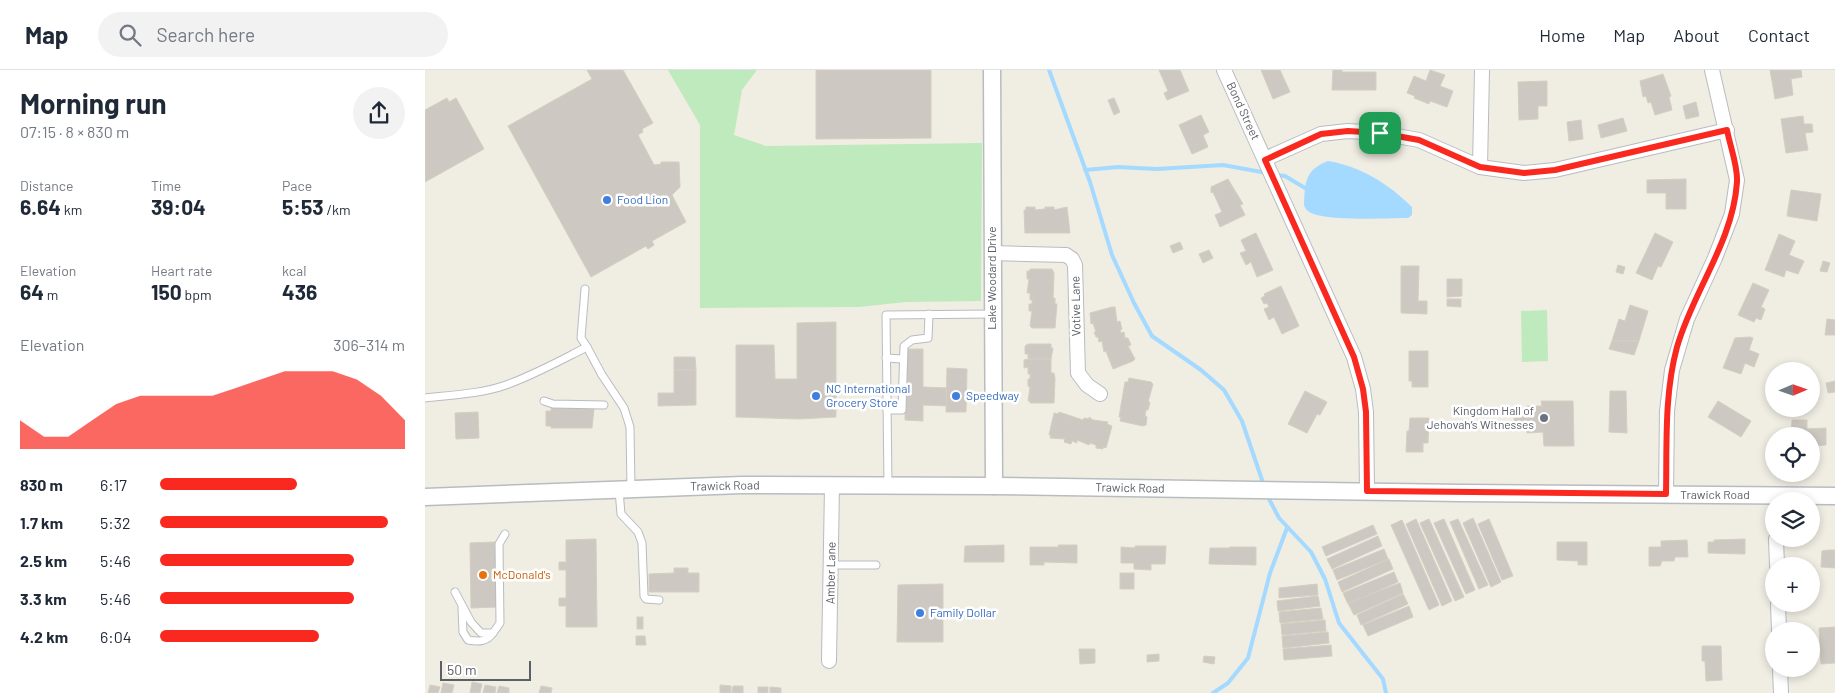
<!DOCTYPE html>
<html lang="en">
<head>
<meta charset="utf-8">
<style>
  body { margin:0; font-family:Barlow,sans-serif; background:#f2f2f3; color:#1f2937; height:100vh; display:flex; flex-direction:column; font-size:19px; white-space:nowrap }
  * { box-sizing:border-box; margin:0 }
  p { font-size:16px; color:#747a83 }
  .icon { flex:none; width:28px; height:28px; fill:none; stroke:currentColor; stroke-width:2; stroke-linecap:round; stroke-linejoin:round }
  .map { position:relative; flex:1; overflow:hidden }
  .details { display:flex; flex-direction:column; background:#fff; width:425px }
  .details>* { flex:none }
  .needle { width:32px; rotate:88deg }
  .tools { position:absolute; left:1340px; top:292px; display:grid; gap:10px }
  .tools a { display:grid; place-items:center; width:55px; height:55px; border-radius:50%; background:#fff; box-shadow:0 2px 8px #0003; font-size:25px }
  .scale { position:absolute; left:15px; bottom:12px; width:91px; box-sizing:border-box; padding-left:5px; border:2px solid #5b6066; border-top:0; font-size:14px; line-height:18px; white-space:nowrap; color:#5b6066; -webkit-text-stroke:4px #fff; paint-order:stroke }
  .pin { position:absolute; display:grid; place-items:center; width:42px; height:42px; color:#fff; margin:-21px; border-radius:10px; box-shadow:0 2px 8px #0006 }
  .round { display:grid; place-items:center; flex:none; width:52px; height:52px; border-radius:26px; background:#f2f2f3 }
  .overview { display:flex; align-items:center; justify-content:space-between; height:85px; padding:0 20px }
  h1 { font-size:28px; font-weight:700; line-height:38px }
  .stats { display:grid; grid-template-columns:repeat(3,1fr); gap:8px; height:85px; padding:5px 20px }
  .stats div { display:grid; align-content:center }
  .stats b { font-size:21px; font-weight:700 }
  .stats small { font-size:14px; font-weight:400 }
  .stats p { font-size:14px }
  .chart { height:140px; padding:10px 20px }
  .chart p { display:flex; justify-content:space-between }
  .chart svg { width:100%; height:90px; margin-top:5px; fill:#fa291f; opacity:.7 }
  ul { padding:0 20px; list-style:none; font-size:16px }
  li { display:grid; grid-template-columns:80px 60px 1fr; align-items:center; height:38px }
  li i { height:12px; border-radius:6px; background:#fa291f }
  header { display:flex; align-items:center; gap:30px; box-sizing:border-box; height:70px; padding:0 25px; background:#fff; border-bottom:1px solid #e0e1e3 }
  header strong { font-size:24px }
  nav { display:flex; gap:28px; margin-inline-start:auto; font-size:18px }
  .search { width:350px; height:45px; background:#f2f2f3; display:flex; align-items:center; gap:12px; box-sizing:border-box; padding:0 18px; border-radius:28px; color:#747a83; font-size:19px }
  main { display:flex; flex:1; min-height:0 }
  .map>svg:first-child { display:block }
  .green { fill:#bfeabd }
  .water { fill:#a4daff }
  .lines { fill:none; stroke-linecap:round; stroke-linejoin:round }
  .stream { stroke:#a4daff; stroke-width:4 }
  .building { fill:#cdc9c2; stroke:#d5cec1 }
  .service-casing { stroke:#b8bcc1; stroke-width:9 }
  .minor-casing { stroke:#b8bcc1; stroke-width:16 }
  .tertiary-casing { stroke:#b8bcc1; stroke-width:19 }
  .service { stroke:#fff; stroke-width:7 }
  .minor { stroke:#fff; stroke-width:14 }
  .tertiary { stroke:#fff; stroke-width:16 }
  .route-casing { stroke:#fff; stroke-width:10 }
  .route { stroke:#fa291f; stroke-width:6 }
  .shop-dot { fill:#3f7fe0; stroke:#fff; stroke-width:2 }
  .worship-dot { fill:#6b7280; stroke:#fff; stroke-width:2 }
  .food-dot { fill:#e8710a; stroke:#fff; stroke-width:2 }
  .labels { text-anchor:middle; stroke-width:5; stroke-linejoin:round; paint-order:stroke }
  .street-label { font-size:12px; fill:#5b6066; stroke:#fff }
  .shop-label { font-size:12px; fill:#366cbe; stroke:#fff; text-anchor:start }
  .worship-label { font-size:12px; fill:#5b616d; stroke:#fff; text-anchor:end }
  .food-label { font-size:12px; fill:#c56008; stroke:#fff; text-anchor:start }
</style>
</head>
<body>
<header>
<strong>Map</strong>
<div class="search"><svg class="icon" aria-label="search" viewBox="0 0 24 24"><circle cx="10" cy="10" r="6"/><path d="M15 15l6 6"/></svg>Search here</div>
<nav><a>Home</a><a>Map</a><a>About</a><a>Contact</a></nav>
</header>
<main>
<section class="details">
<div class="overview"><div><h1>Morning run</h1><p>07:15 · 8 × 830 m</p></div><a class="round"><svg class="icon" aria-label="share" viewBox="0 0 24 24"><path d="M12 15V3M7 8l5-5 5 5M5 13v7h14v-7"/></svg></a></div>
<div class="stats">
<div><p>Distance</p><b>6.64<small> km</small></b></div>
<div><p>Time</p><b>39:04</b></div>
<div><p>Pace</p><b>5:53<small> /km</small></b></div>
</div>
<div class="stats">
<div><p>Elevation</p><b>64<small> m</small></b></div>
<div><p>Heart rate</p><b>150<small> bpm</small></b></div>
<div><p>kcal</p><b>436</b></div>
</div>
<div class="chart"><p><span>Elevation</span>306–314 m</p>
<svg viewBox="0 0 160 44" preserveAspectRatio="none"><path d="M0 44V30L10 38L20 38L30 30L40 22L50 18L60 18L70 18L80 18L90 14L100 10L110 6L120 6L130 6L140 10L150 18L160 30V44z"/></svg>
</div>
<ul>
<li><b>830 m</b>6:17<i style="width:56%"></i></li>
<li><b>1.7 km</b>5:32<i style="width:93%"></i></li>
<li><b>2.5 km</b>5:46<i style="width:79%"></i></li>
<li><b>3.3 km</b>5:46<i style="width:79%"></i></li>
<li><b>4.2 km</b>6:04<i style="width:65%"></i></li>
</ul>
</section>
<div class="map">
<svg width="1410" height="623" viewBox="0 0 1410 623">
  <rect width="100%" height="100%" fill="#f0ede3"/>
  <g class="green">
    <polygon points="243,0 332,0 317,20 309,65 341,76 557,73 556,231 481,232 434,237 275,238 275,55"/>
    <polygon points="1122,240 1123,291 1097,292 1096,241"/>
  </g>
  <path class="water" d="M903,91C935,96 964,114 987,137V145L983,148C964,148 896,152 883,141C881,140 880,137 879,135C880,112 880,100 903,91Z"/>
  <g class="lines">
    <g class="stream">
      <polyline points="624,0 665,112 687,185 709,233 727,266 776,300 799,320 817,351 837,410"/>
      <polyline points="660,100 693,97 732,99 798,95 842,103"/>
      <polyline points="851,105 860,106 880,118"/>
      <polyline points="844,429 854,448 886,482 900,509 914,553 958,609 961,623"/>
      <polyline points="788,623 803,613 823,588 845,503 862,458"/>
    </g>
  </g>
  <g class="building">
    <polygon points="162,0 198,0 228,53 217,59 218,62 213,65 229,95 236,94 236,92 254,92 255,117 247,125 261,152 227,171 229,175 223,179 221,176 166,207 83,56 167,9"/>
    <polygon points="391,0 506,0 506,68 391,69"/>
    <polygon points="734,0 755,0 764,21 742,30 739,23 743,21"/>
    <polygon points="836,0 855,0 865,22 848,29"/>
    <polygon points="908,0 917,0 917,2 951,2 951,20 907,20"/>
    <polygon points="1005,0 1020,5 1015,16 1028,21 1022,37 1005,31 1004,34 989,28 990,26 982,23 989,6 1001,11"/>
    <polygon points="1345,0 1376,0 1377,7 1366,9 1368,25 1350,29"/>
    <polygon points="1238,4 1246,26 1244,27 1247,40 1230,45 1226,32 1223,33 1221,26 1218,27 1215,11"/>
    <polygon points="1122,11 1122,36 1113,36 1113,49 1094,50 1093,12"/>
    <polygon points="22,28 24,32 31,28 59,79 0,112 0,40"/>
    <polygon points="689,28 695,42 689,45 683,30"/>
    <polygon points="1271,32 1274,46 1261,49 1258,36"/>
    <polygon points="776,45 784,62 778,65 783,77 767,84 754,55"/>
    <polygon points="1378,46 1379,54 1387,54 1388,62 1380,63 1383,80 1361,83 1356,49"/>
    <polygon points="1198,48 1202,61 1176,68 1173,55"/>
    <polygon points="1156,50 1158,69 1144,71 1142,52"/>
    <polygon points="803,109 818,134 815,135 820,145 795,157 790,145 797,142 788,122 786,123 786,117"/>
    <polygon points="1261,109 1261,139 1241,139 1241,123 1222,123 1222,110"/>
    <polygon points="1366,120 1396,124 1392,151 1362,146"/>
    <polygon points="601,137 610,137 610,140 620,139 620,137 629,137 629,140 642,137 645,163 600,163 599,140 601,140"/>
    <polygon points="831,163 848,200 832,207 826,192 821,195 815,183 821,181 816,170"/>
    <polygon points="1230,163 1248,172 1236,197 1233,196 1227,210 1211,203"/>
    <polygon points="1354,164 1370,171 1364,185 1379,191 1373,204 1361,200 1359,207 1340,200"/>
    <polygon points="755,172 758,179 748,183 745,176"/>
    <polygon points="784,180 788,188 778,193 774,184"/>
    <polygon points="1398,191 1405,193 1402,202 1395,201"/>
    <polygon points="1193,195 1200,197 1198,204 1191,202"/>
    <polygon points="976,196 994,196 993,231 1002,231 1002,244 976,243"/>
    <polygon points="605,199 627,199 629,203 628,228 630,228 630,234 632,234 630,258 607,258 605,256 607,241 604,241 604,234 607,234 607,230 605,230 605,223 602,223 604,209 602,209 602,201 605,201"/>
    <polygon points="1022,209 1037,209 1037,226 1022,227"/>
    <polygon points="1328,213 1344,220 1336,237 1340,239 1336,250 1331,248 1329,252 1313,245"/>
    <polygon points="856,216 874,256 857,264 849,247 844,250 839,239 844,237 842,233 839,234 836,228 840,226 839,224"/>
    <polygon points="1022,229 1036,229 1036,237 1022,236"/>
    <polygon points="1205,235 1223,241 1214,271 1187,271 1194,249 1200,251"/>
    <polygon points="687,237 690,237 692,252 695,251 697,259 695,260 696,263 699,262 700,268 703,268 706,275 703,276 710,289 708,291 688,299 681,281 679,282 677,271 674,272 673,267 671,267 669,262 671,262 668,253 666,254 665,243"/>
    <polygon points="1402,249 1410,250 1410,265 1400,265"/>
    <polygon points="411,252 411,347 373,349 311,347 311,275 349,275 350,309 372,309 372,253"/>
    <polygon points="1325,267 1328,268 1324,280 1334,284 1329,297 1320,293 1316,304 1298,298 1310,268"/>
    <polygon points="1187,271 1214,271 1209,285 1184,279"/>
    <polygon points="603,274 626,274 626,278 628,278 626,289 603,289 603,284 600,284 600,276"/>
    <polygon points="481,279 498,279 498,317 524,318 524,336 498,335 498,351 480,350"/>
    <polygon points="984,281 1003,281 1003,317 987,317 987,311 984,311"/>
    <polygon points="249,287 270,287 271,300 249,300"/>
    <polygon points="603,289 626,289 626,303 629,303 630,309 629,333 605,333 605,331 603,331 605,317 603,316 603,309 605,309 605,304 603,304 603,297 599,298 599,290"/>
    <polygon points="522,298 542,299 541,342 521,342"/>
    <polygon points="249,300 271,300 271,335 233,336 233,323 249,323"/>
    <polygon points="704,308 726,312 728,314 723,332 725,332 723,340 721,340 720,346 722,347 721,355 718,356 695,351 696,347 694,347 700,312 703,312"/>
    <polygon points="1410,311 1410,322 1403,323 1401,313"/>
    <polygon points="880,321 902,332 895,345 892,344 882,363 863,354"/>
    <polygon points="1185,321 1201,321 1202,363 1184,362"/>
    <polygon points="1116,331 1148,331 1149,376 1119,376 1118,362 1102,363 1102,356 1089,356 1089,340 1102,340 1102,336 1117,336"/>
    <polygon points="1293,331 1326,351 1316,367 1283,347"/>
    <polygon points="126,338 169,339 167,358 126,358 126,356 121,356 121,341 126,341"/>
    <polygon points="53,342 54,368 31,369 30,343"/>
    <polygon points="634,342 658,350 659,348 664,349 664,347 668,350 683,352 682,354 687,356 681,378 678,377 678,379 671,378 671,375 665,373 664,375 652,370 652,373 647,371 646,374 639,372 640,369 625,368 626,365 624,365 629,343 633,344"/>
    <polygon points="985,348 1004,348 1003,373 998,373 998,382 981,382 982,361 984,361"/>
    <polygon points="1367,350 1382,350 1382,359 1401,358 1401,375 1386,376 1386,366 1366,366"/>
    <polygon points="1048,448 1076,512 1066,517 1038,453"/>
    <polygon points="991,449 1027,531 1017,536 981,454"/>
    <polygon points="1004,449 1039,527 1030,531 995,453"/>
    <polygon points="1019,449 1050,520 1041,524 1009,453"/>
    <polygon points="1033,449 1063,515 1054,519 1025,452"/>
    <polygon points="1064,449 1088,506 1077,510 1053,454"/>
    <polygon points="977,450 1014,535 1004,540 966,455"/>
    <polygon points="948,455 952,464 901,486 897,477"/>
    <polygon points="953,466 957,476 907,499 902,489"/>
    <polygon points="171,469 172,557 141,557 141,536 134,536 134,528 141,528 141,500 134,500 134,492 141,492 141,470"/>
    <polygon points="1320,469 1320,484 1283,483 1283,472 1289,472 1289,470"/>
    <polygon points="1262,470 1263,487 1250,487 1249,491 1237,491 1235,496 1224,496 1224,477 1236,477 1236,471"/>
    <polygon points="71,472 72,537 46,538 45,473"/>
    <polygon points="1132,472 1162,472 1162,495 1153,495 1153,491 1132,490"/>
    <polygon points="579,475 579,492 539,492 540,476"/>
    <polygon points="633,475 652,475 652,493 619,492 619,495 605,495 605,477 634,477"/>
    <polygon points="710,476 741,476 740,494 726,494 726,500 709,499 709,493 696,493 696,477 710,478"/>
    <polygon points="805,477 831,477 831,495 784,494 785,478 804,478"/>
    <polygon points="959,479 963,489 912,510 908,500"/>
    <polygon points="1404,480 1410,480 1410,498 1396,497 1397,481"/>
    <polygon points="964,489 968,499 917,522 913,512"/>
    <polygon points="249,498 263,498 263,503 274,503 274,522 224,522 224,504 249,503"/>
    <polygon points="969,502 973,512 923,534 918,523"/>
    <rect x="695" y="503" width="14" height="16"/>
    <polygon points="975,513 978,523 929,545 923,533"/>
    <polygon points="518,514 518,572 472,572 473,515"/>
    <polygon points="892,514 893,525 854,528 854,518"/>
    <polygon points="978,524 983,534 936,555 932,545"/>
    <polygon points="893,526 895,536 853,541 852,531"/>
    <polygon points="984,536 988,547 943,566 938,555"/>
    <polygon points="896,538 898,549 855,553 854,542"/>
    <rect x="212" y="547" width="6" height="12"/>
    <polygon points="900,550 901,561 857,565 856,554"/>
    <polygon points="1410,557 1410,593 1396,594 1394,558"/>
    <polygon points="903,562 904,573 858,578 857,566"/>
    <polygon points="211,566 220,566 221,575 211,575"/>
    <polygon points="906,575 907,586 859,590 858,579"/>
    <polygon points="1277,576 1296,576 1297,610 1281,611 1280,591 1277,591"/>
    <polygon points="654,579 670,579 670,593 655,594"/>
    <polygon points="734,584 734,591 722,592 722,585"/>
    <polygon points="779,586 790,587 789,594 778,592"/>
    <polygon points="47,612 57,614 55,623 45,623"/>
    <polygon points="18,613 29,615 27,623 16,623"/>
    <polygon points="5,615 15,617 13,623 3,623"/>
    <polygon points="60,615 71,617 70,623 58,623"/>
    <polygon points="295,615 306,616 306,623 295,623"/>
    <polygon points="74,616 84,618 84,623 72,623"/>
    <polygon points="116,616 127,618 126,623 114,623"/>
    <polygon points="308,616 318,616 318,623 307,623"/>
    <rect x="333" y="617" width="10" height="6"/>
    <polygon points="345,617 356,618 356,623 345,623"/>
  </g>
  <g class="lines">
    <defs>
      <g id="service">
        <polyline points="162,277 177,305 199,338 205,357 206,419"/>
        <polyline points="461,288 477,289"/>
        <path d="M0,328C27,325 55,324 81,315C109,305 136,290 162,277L156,268L160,219"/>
        <polyline points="119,331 128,334 179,335"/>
        <polyline points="462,340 477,340 479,276 487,270 503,268 504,244"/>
        <polyline points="463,416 461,245 568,244"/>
        <polyline points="194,420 196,444 213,462 217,473 219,526 221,529 234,530"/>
        <polyline points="406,495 451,495"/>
        <polyline points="30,522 46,552 56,563 68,563 75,553 74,474 80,464"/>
        <path d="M37,538L38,562L43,570C54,572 61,572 68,563"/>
      </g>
      <g id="minor">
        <polyline points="799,0 929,287 938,319 941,342 942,421"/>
        <polyline points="840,89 896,64 923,61 955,63 994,70 1055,97 1099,103 1130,100 1302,60"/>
        <polyline points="1055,97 1057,0"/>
        <polyline points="567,183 641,185 647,189 650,195 653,303 662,315 675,324"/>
        <polyline points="1241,424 1242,341 1247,300 1262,249 1290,188 1307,144 1312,110 1287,0"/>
        <polyline points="1351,469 1352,496"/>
        <polyline points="1353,534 1354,561"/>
        <polyline points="404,591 407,416"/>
        <polyline points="1355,599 1356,623"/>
      </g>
      <g id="tertiary">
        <polyline points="567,0 569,416"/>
        <polyline points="0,427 317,415 569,416 1037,423 1410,426"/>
      </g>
    </defs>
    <use href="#service" class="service-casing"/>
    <use href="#minor" class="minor-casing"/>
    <use href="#tertiary" class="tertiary-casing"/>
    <use href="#service" class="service"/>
    <use href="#minor" class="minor"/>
    <use href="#tertiary" class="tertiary"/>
  </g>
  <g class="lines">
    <defs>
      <path id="route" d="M1302,60C1305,76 1313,96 1312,112C1308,172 1268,221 1252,277C1239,325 1242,375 1241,424L942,421L941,342L938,319L929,287L840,90L896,64L923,61L955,63L994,70L1055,97L1099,103L1130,100Z"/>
    </defs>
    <use href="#route" class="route-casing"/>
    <use href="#route" class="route"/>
  </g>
  <g class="shop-dot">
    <circle cx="182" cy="130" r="5"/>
    <circle cx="391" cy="326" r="5"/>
    <circle cx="531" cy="326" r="5"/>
    <circle cx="495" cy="543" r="5"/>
  </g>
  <circle class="worship-dot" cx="1119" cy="348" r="5"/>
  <circle class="food-dot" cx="58" cy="505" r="5"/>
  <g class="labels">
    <g class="street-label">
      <text transform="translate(818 41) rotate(65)" y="4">Bond Street</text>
      <text transform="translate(567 208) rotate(-90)" y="4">Lake Woodard Drive</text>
      <text transform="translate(651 236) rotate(-91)" y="4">Votive Lane</text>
      <text transform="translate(300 416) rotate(-1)" y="4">Trawick Road</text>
      <text transform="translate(705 418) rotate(1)" y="4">Trawick Road</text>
      <text x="1290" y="429">Trawick Road</text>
      <text transform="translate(406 503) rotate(-89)" y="4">Amber Lane</text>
    </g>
    <g class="shop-label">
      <text x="192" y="134">Food Lion</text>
      <text x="401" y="323">NC International<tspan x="401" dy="14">Grocery Store</tspan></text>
      <text x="541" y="330">Speedway</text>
      <text x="505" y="547">Family Dollar</text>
    </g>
    <g class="worship-label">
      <text x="1109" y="345">Kingdom Hall of<tspan x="1109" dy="14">Jehovah’s Witnesses</tspan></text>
    </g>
    <g class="food-label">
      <text x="68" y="509">McDonald's</text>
    </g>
  </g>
</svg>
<div class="tools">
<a><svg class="needle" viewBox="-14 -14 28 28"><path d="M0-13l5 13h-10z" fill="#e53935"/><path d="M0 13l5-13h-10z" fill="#747a83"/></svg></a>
<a><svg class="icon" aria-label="locate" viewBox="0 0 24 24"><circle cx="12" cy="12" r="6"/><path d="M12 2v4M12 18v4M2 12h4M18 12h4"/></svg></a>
<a><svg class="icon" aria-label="layers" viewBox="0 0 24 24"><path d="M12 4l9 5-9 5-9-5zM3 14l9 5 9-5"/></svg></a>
<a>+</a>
<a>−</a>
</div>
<div class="scale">50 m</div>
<div class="pin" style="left:955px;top:63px;background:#1e9e55"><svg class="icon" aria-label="arrive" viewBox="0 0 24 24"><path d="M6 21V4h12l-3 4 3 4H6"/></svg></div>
</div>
</main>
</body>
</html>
